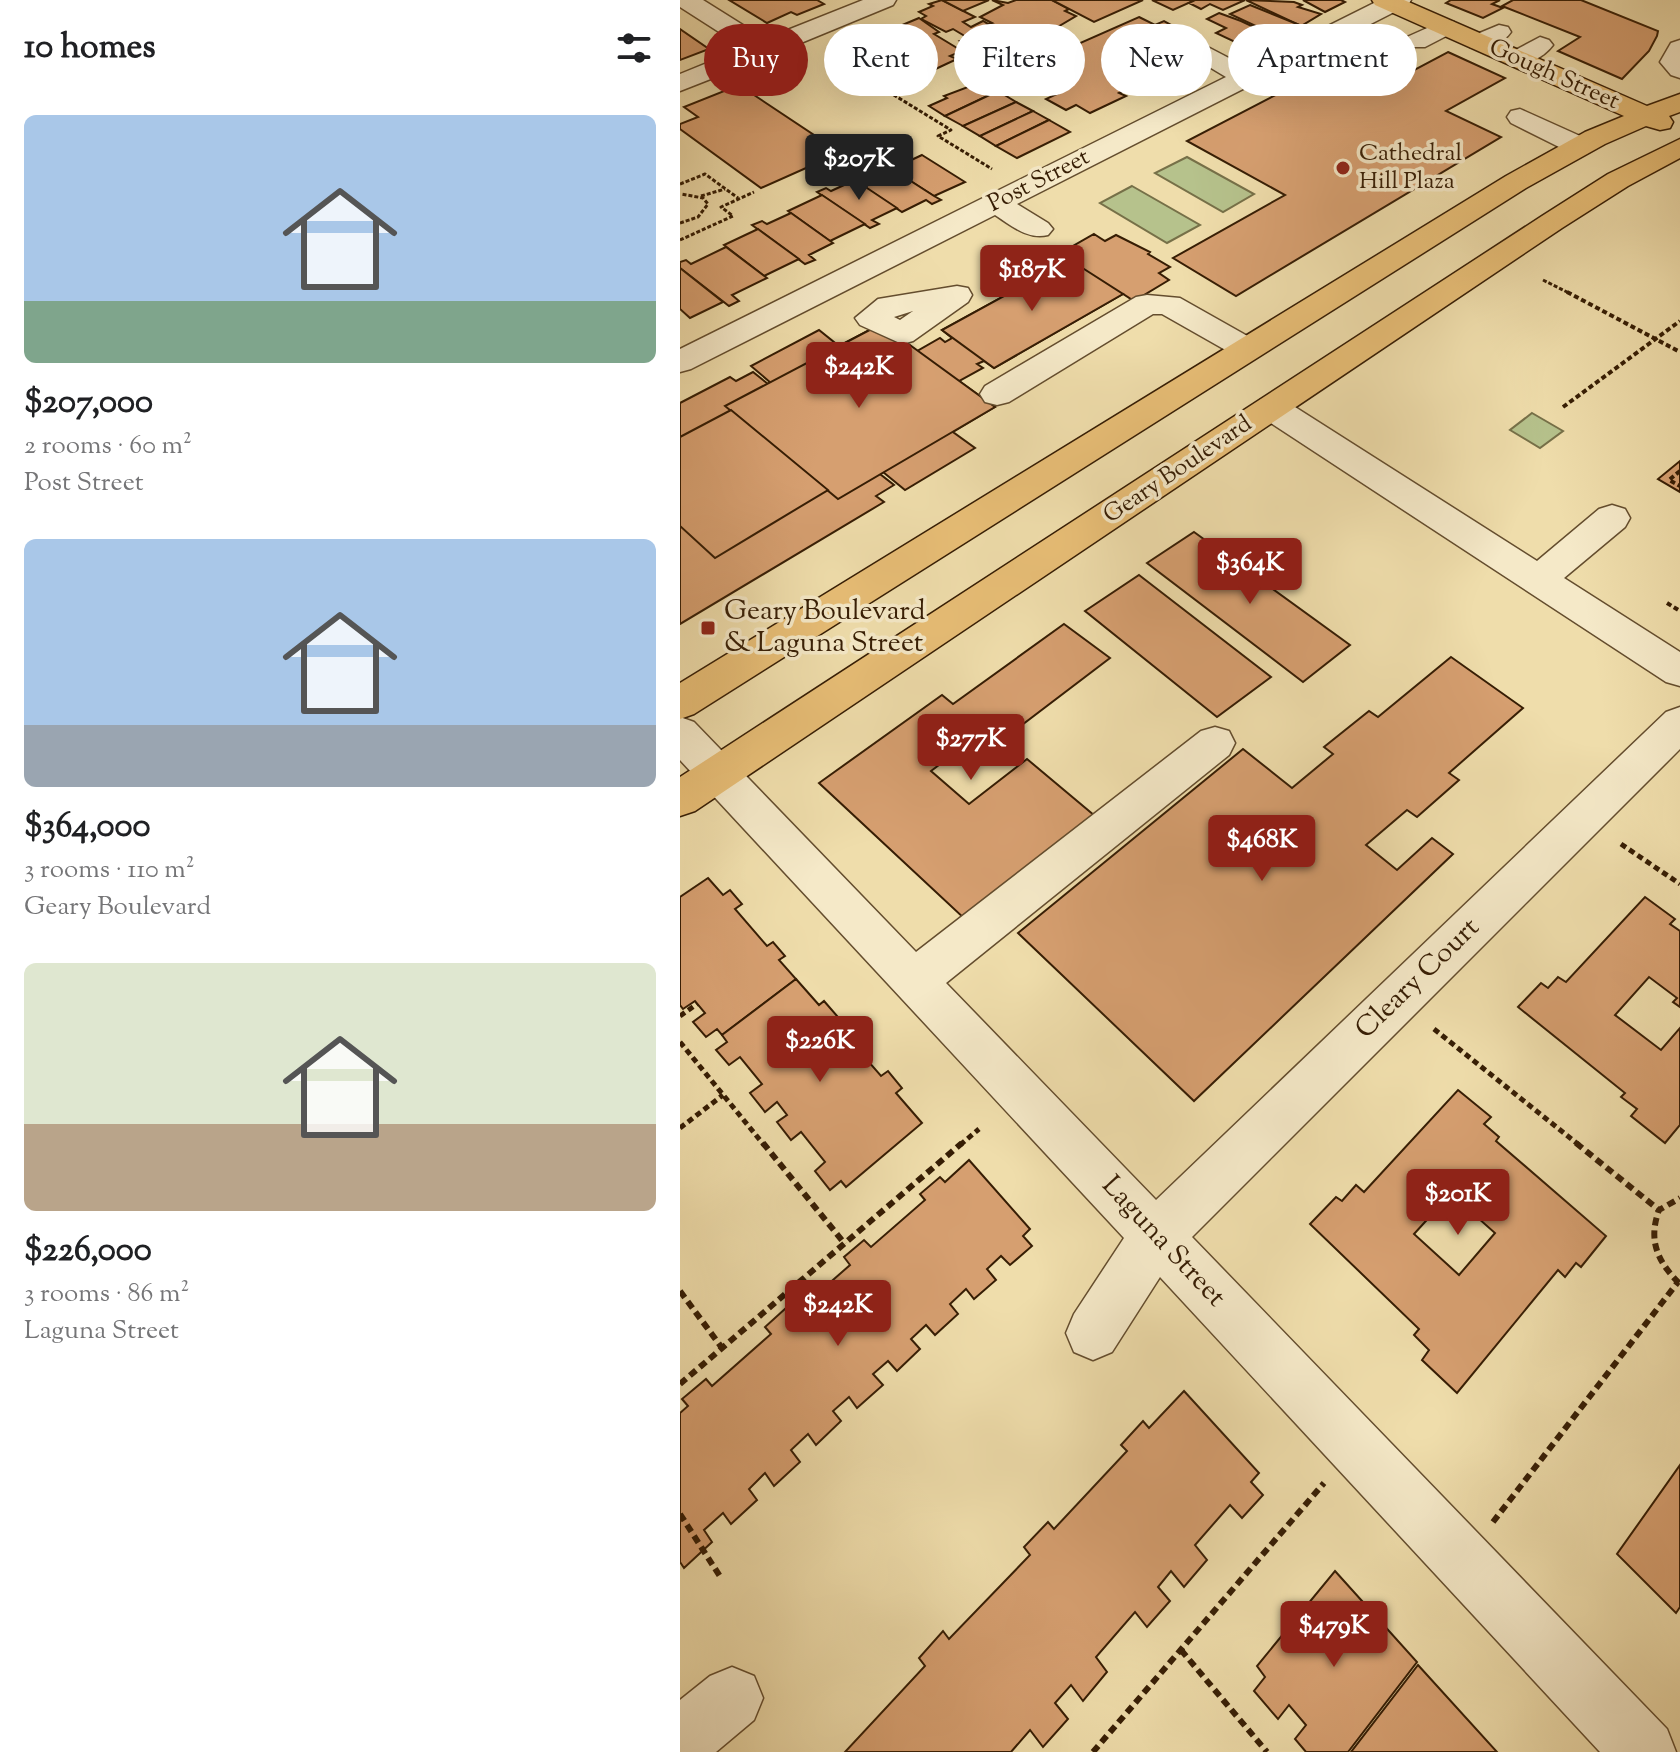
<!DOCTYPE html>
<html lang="en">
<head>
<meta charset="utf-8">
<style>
  body { margin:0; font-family:"Sorts Mill Goudy",serif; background:#f6f6f6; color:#202124; height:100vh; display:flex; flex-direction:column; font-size:30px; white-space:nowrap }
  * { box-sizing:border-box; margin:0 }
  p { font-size:26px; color:#757577 }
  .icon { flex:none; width:44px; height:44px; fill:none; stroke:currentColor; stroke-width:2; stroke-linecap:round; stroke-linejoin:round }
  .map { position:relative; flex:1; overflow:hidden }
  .panel { display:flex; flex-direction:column; background:#fff; width:680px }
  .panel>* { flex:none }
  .top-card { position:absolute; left:24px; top:24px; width:760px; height:72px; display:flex; gap:16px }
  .price { position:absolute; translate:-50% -68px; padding:0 18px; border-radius:8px; background:#8f2418; color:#fff; font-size:26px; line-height:52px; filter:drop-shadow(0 2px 4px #0008) }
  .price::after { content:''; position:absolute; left:50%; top:48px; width:24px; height:18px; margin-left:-12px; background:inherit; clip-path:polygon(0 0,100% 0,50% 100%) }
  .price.active { background:#222; color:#fff }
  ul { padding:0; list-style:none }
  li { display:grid; align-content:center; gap:16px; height:424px; padding:0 24px }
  li span { display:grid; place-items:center; height:248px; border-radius:12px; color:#555 }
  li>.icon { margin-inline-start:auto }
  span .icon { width:144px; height:144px; fill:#fffc; stroke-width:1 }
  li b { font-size:34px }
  h2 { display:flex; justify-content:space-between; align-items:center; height:96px; padding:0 24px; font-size:34px }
  .pill { padding:0 28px; border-radius:36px; background:#fff; box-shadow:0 8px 32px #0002; font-size:28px; line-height:72px }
  .pill.active { background:#8f2418; color:#fff }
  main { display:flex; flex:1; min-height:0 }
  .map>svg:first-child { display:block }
  .green { fill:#b6c28c; stroke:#767048; stroke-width:2 }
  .building { fill:#d69f70; stroke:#361d04; stroke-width:2; fill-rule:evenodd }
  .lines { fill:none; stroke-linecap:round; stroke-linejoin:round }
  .minor-casing { stroke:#644d2e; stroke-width:3 }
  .major-casing { stroke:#361d04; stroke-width:3 }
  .path-far3 { stroke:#361d04; stroke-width:3; stroke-dasharray:4 2; stroke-linecap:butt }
  .path-far2 { stroke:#361d04; stroke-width:4; stroke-dasharray:5 3; stroke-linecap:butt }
  .path-far1 { stroke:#361d04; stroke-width:5; stroke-dasharray:6 4; stroke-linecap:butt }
  .path { stroke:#361d04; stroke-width:6; stroke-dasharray:8 5; stroke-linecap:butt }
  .minor { fill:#f5e9c8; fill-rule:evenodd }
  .major { fill:#e8be76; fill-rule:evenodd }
  .poi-dot { fill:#8f2418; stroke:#f5e9c8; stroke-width:3 }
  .labels { text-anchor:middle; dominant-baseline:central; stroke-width:7; stroke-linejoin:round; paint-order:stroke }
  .far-street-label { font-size:24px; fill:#361d04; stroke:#f5e9c8 }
  .far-poi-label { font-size:24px; fill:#361d04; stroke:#f5e9c8; text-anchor:start }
  .poi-label { font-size:28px; fill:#361d04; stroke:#f5e9c8; text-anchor:start }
  .street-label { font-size:28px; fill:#361d04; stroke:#f5e9c8 }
</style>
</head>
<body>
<main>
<section class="panel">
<h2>10 homes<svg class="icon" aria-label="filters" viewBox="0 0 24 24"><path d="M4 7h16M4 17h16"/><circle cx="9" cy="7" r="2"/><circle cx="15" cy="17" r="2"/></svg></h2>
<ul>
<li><span style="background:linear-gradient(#a9c7e8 75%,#7fa58c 0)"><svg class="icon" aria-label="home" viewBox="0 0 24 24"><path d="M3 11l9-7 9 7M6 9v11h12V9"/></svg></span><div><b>$207,000</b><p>2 rooms · 60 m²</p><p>Post Street</p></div></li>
<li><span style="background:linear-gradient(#a9c7e8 75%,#9aa5b1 0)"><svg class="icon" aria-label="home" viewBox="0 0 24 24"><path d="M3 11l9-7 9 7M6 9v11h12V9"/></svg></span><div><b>$364,000</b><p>3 rooms · 110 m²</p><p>Geary Boulevard</p></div></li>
<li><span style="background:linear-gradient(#dfe7d0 65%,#b9a48a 0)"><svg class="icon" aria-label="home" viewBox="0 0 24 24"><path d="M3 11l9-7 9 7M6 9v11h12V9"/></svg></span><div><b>$226,000</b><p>3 rooms · 86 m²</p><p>Laguna Street</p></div></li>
</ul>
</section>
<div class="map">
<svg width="1000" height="1752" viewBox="0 0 1000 1752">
  <rect width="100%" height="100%" fill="#efddab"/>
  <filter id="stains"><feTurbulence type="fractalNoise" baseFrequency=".0025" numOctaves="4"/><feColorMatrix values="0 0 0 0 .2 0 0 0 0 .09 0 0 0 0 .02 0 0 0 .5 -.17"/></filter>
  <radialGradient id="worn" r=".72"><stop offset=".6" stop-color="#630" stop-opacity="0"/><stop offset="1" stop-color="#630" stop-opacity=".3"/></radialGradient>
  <g class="green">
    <path d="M507,157l67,37 -31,18 -68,-39z"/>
    <path d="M452,186l68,39 -33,18 -67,-40z"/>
    <path d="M852,413l31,18 -23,17 -30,-18z"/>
  </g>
  <g class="building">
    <path d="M49,0h88l7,4 -27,11 -6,-3 -24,11z"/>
    <path d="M262,0l33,17 -12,5 8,5 12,-6 35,20 -32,14 -26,-14 8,-3 -15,-9 -7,3 -25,-13 5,-3 -7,-4 14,-6 -4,-2z"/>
    <path d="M262,0h47l-26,11z"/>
    <path d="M312,0l16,3 8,-3h36l17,9 -4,2 11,5 -20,12 3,2 -36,10 -35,-16 4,-1 -12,-6 23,-12z"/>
    <path d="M372,0h91l-49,22z"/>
    <path d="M472,0h43l-22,10z"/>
    <path d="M515,0h50l-22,10 -13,-6 -9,5 -12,-6z"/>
    <path d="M566,0l48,2 8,3 -4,2 23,7 -20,12z"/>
    <path d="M623,0h38l4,2 -20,10z"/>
    <path d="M771,0h49l-8,4 11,4 -20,10 -37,-15z"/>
    <path d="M833,0h68l77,31 -1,5 -8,15 -27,28 -64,-28 22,-14 -78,-31z"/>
    <path d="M570,5l47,19 -3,1 3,1 -20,10 -47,-22z"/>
    <path d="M539,13l22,8 30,14 -11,5 4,2 -4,2 -16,-7 -9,5 -19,-9 10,-5 -19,-9z"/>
    <path d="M459,17l16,8 9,-4 20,11 -9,4 10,5 -41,19 28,15 -35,16 -7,-4 -11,6 7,3 -36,17 -14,-8 -10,5 -20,-11 11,-5 -20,-11 23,-10 -6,-3 23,-11 -15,-8z"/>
    <path d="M239,18l20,14 -5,2 28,17 -12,5 7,3 -45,21 -5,-3 -21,9 -46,-29 -10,-2 5,-5 12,1 -6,-4 10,-4 4,2zM214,52l10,5 -17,7 -9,-6z"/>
    <path d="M0,29l29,20 -29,11z"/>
    <path d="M768,52l57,26 -59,33 55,26 -265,159 -63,-38 112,-63 -98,-54 156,-81 47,23z"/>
    <path d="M301,82l17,9 -53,25 -16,-10 18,-8 -3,-2z"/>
    <path d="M59,85l81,54 -7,4 20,13 -72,32 -81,-59v-5l18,-7 -14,-10z"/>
    <path d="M318,91l18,11 -53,24 -18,-10z"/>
    <path d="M336,102l17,9 -53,25 -17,-10z"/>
    <path d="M353,111l16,9 -53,26 -16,-10z"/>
    <path d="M369,120l21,12 -53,26 -21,-12z"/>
    <path d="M242,155l43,27 -31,14 -42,-27z"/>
    <path d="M212,169l42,27 7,4 -9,4 -6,-4 -24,12 -42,-28z"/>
    <path d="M175,180l42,28 -25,12 7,4 -9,4 -53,-36 9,-4 5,3z"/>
    <path d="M142,195l43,29 -35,17 -42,-30z"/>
    <path d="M111,213l42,30 -24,12 6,5 -10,4 -53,-39 10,-4 5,3z"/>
    <path d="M78,229l41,30 -35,17 -40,-31z"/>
    <path d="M414,234l11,7 11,-6 34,17 -2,2 22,13 -11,6 10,7 -35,21 -11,-7 -129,74 -10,-7 -7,3 6,4 -24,13 36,26 -42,25 22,16 -70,42 -22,-18 -3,2 14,11 -18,11 8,6 -204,122v-221l50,-26 6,4 17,-9 15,12 3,-1 -20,-17 68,-36 20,16 42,-22 36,27 23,-13 5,4 7,-4 -10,-8 128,-70 -11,-6z"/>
    <path d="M46,247l41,31 -35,17 7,6 -10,5 -49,-38v-6l6,-2 5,4z"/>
    <path d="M390,260l53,34 -129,74 -52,-38z"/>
    <path d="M0,268l43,34 -33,16 -10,-9z"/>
    <path d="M201,324l114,83 -157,92 -113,-93z"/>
    <path d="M51,410l97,80 -113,68 -35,-32v-89z"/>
    <path d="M1000,461v31l-22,-13z"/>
    <path d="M514,532l156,113 -47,37 -156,-119z"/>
    <path d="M459,575l132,102 -54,40 -132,-106z"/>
    <path d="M384,624l46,34 -100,76 -14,-12 -65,49 38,33 58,-45 68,57 -128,105 -148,-138 123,-88 11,9z"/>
    <path d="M771,657l72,51 -74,65 10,7 -42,37 -10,-7 -41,35 31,25 35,-32 21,16 -259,247 -176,-168 225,-184 49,39 41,-34 -9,-7 45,-36 9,6z"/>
    <path d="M28,878l15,17 7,-5 12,14 -7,5 32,37 6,-4 12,14 -6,4 17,19 -74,56 -5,-6 -11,8 -13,-15 12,-9 -10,-12 -12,8 -3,-4v-108z"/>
    <path d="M965,897l30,22 -5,5 10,7v76l-7,-5 4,-4 -28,-21 -34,38 46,35 19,-22v97l-15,18 -34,-27 6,-7 -16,-12 4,-4 -107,-86 23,-24 7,5 10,-11 8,5z"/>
    <path d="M116,979l23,26 5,-4 14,16 -5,4 48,55 7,-5 14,17 -6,5 26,30 -76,64 -5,-6 -11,9 -15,-19 10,-9 -24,-30 -10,8 -14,-18 10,-7 -10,-13 -12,10 -15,-19 12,-9 -22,-27 -11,8 -13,-15 11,-8 -5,-7z"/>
    <path d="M778,1090l33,27 -7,7 15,13 -3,4 110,95 -25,31 -5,-4 -11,14 -7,-7 -101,123 -35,-33 7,-10 -15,-15 5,-6 -109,-105 26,-27 6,4 14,-16 8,7zM776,1188l27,24 -5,6 17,15 -36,42 -45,-41z"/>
    <path d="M289,1160l61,69 -7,7 9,10 -22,19 -9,-9 -14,13 9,11 -22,19 -8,-10 -16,15 8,10 -23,21 -9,-10 -15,14 9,10 -23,22 -9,-10 -15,13 10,11 -26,23 -8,-11 -16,14 8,10 -25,24 -8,-11 -17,16 9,12 -26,24 -9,-13 -16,16 8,11 -26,24 -8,-11 -19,17 8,12 -28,26 -4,-6v-149l8,-7 -6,-7 24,-20 6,7 59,-52 -6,-7 21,-19 6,8 58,-51 -6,-8 20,-17 7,7 54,-47 -5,-6 20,-17 5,5z"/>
    <path d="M504,1391l75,82 -8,9 12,13 -21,23 -12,-13 -35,40 12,15 -23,27 -13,-16 -13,16 12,14 -23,26 -12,-15 -39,45 11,15 -24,29 -12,-16 -16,18 13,16 -25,28 -13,-17 -19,22h-166l80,-86 -6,-8 24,-27 6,8 81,-84 -6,-8 24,-25 6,7 73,-78 -6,-6 22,-24 6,7z"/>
    <path d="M1000,1465v142l-4,6 -59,-59z"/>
    <path d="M655,1571l82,91 -69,90h-42l-11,-13 11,-14 -17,-20 -11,14 -24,-28 11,-14 -8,-11z"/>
    <path d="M738,1665l79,87h-146z"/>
  </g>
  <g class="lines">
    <defs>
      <g id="minor">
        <path d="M0,0h23l62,39 98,-39h33l-3,5 -114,47 8,10 -4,5h-18l-6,-7 -79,31v-17l64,-26 -64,-41z"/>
        <path d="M700,0h31l-3,5 -391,199 31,19 5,6 -5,6c-20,5 -36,-9 -53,-20l-304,154 -11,3v-23l546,-272 -25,-15 -31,12 -9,-3 -4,-5 4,-5 41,-17 44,23z"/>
        <path d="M765,20l9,2 3,5 -3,5 -29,15h-18l-4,-5 4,-5z"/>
        <path d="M819,25l9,2 3,5c-8,12 -27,19 -41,15l-4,-5 4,-5z"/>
        <path d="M860,37l9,3 4,5c-10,13 -29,23 -45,19l-4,-5 4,-5z"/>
        <path d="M1000,40v38l-9,-3 -11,-13 11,-19z"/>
        <path d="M840,109l69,31 4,6 -4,6 -10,2 -10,-2 -58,-29 -4,-6 4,-6z"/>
        <path d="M277,286l11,2 4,7 -4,7 -55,39 -11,3 -42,-19 -5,-7 23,-19zM233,311l-13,9 -6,-3z"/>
        <path d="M467,295l33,3 78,44 5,7 -5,7 -11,3 -11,-3 -74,-42h-9l-144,88 -12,3 -12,-3 -5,-8 5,-8 151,-89z"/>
        <path d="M592,397l12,3 253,161 62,-52 13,-4 13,4 5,9 -5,9 -61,51 116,74v34l-14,-4 -406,-266 -5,-8 5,-8z"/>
        <path d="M1000,707v42l-488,488 475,492 9,23h-76l-440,-475 -48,75 -19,8 -19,-8 -8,-19 8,-19 50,-76 -444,-478v-43l14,5 222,230 285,-221 14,-4 14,4 6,12 -6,12 -283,228 210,217 510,-488z"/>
        <path d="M52,1667l22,9 9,22 -9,22 -38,32h-36v-52l30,-24z"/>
      </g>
      <g id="major">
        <path d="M692,0h32l243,106 33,-12v18l-11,4 4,6 -3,6 -10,2 -14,-4 -41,18 -79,44 -832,526 -14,5v-36l826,-507 79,-44 39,-16 -249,-111z"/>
        <path d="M1000,139v19l-52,28 -66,42 -867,583 -15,5v-39l862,-561 66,-42z"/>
      </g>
    </defs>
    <use href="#minor" class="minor-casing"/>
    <use href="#major" class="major-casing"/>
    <g class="path-far3">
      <path d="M147,54l124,76 -13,6 54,33"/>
      <path d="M0,184l25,-10 33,24"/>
      <path d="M21,196l24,-7"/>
      <path d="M0,223l18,-6 10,-13 -5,-6 -22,-4"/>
      <path d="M0,240l53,-24 -12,-9 33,-15"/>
      <path d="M863,280l28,14"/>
    </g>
    <g class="path-far2">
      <path d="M887,292l113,60"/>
      <path d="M883,407l117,-86"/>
      <path d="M1000,471l-11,9 11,6"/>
      <path d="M987,603l13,8"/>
    </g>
    <g class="path-far1">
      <path d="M941,844l59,40"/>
      <path d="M0,1016l17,-12"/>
      <path d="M754,1029l145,116"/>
      <path d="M0,1042l84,103"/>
      <path d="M0,1128l43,-33"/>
      <path d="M280,1145l19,-16"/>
    </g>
    <g class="path">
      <path d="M83,1143l82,101"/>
      <path d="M896,1143l83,67"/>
      <path d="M999,1283c-22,-22 -31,-43 -20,-73l21,-12"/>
      <path d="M0,1291l42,57"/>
      <path d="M0,1384l282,-241"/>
      <path d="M0,1514l41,64"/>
      <path d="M813,1522l185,-240"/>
      <path d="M501,1650l86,102"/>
      <path d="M413,1752l231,-269"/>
    </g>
    <use href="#minor" class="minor"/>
    <use href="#major" class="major"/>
  </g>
  <g class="poi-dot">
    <circle cx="663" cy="168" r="8"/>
    <rect x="20" y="620" width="16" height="16" rx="4"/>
  </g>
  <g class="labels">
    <g class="far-street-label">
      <text transform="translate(874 75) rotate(24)">Gough Street</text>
      <text transform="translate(359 181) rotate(-27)">Post Street</text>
      <text transform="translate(498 470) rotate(-34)">Geary Boulevard</text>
    </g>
    <g class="far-poi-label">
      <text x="679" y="154">Cathedral<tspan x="679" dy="28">Hill Plaza</tspan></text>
    </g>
    <g class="poi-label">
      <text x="44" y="612">Geary Boulevard<tspan x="44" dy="32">&amp; Laguna Street</tspan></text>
    </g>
    <g class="street-label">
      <text transform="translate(738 979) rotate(-44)">Cleary Court</text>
      <text transform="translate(483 1242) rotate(47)">Laguna Street</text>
    </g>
  </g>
  <rect width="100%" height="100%" filter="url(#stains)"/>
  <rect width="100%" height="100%" fill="url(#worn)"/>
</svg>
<b class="price active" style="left:179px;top:202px">$207K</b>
<b class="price" style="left:352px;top:313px">$187K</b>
<b class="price" style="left:179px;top:410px">$242K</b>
<b class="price" style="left:570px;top:606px">$364K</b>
<b class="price" style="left:291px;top:782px">$277K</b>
<b class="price" style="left:582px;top:883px">$468K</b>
<b class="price" style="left:140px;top:1084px">$226K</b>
<b class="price" style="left:778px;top:1237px">$201K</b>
<b class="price" style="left:158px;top:1348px">$242K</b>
<b class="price" style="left:654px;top:1669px">$479K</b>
<div class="top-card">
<a class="pill active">Buy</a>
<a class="pill">Rent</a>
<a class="pill">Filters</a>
<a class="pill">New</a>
<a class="pill">Apartment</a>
</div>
</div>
</main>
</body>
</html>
